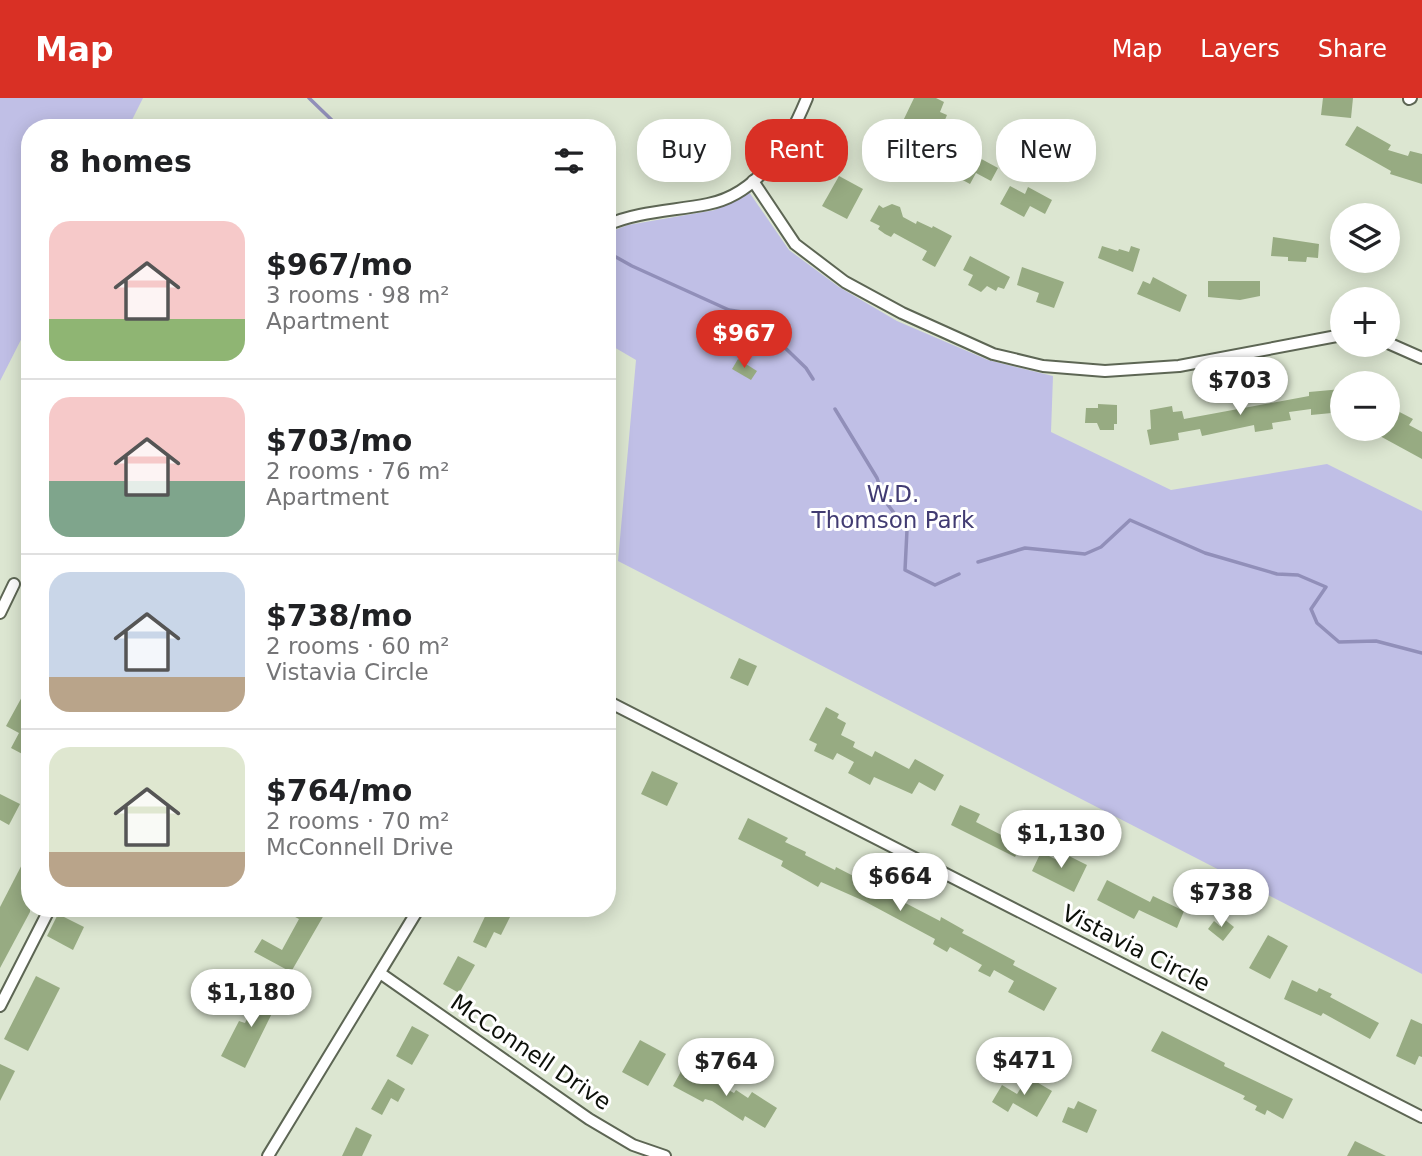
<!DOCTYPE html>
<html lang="en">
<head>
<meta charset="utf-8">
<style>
  body { margin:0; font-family:"DejaVu Sans",sans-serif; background:#f6f6f6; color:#202124; height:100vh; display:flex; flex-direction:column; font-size:26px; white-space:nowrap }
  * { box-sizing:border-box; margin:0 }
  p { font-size:23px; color:#757577 }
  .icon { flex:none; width:38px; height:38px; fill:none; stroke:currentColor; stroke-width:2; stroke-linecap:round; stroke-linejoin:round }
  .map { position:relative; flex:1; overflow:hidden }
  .drawer { position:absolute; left:21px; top:21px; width:595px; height:798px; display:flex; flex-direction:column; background:#fff; border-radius:28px; box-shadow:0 4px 18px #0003 }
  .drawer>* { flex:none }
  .top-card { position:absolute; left:637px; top:21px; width:665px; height:63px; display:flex; gap:14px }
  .buttons { position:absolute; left:1330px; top:105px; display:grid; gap:14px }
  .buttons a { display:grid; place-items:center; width:70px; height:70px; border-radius:50%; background:#fff; box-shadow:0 4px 18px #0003; font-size:35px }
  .price { position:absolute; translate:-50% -60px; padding:0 16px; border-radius:24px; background:#fff; color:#222; font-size:23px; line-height:46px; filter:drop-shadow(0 2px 4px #0008) }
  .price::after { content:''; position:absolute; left:50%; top:42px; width:21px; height:16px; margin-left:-10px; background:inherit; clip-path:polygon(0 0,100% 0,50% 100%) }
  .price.selected { background:#d93025; color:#fff }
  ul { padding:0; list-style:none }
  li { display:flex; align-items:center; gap:21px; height:175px; padding:0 28px }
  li+li { border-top:2px solid #e0e0e0 }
  li span { display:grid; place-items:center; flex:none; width:196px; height:140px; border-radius:21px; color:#555 }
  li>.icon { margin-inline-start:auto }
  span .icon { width:84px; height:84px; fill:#fffc; stroke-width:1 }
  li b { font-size:30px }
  h2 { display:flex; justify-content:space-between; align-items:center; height:84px; padding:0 28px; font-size:30px }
  .tag { padding:0 24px; border-radius:28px; background:#fff; box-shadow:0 4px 18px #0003; font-size:24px; line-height:63px }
  .tag.selected { background:#d93025; color:#fff }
  header { display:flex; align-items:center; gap:42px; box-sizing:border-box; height:98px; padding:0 35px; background:#d93025; color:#fff }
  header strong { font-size:33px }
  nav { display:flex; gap:38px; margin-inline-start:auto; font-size:24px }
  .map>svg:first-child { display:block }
  .green { fill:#c0bfe6 }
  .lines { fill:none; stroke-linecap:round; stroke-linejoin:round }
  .stream { stroke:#918fb9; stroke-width:3.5 }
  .building { fill:#97ab82 }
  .minor-casing { stroke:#5d6654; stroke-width:14 }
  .minor { stroke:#fff; stroke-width:10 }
  .labels { text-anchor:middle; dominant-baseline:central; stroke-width:6; stroke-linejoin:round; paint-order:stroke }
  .park-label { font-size:23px; fill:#413b72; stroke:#fff }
  .street-label { font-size:23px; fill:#0c1009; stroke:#fff }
</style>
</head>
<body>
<header>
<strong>Map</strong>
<nav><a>Map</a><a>Layers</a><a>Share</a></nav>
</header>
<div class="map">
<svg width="1422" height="1058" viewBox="0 0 1422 1058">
  <rect width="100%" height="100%" fill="#dce6d1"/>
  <g class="green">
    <path d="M0,0h143l-15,30h-98v194l-30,59z"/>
    <path d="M749,94l40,58 50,37 58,34 91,39 65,16 -2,56 120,58 156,-26 95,47v463l-804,-413 18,-201 -29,-17v-110l21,-8 87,-15z"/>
  </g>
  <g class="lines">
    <g class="stream">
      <path d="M309,0l31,30"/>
      <path d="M607,154l25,14 97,44 20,3 57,55 7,11"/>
      <path d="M835,311l42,69 8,23 22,29 -2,40 30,15 24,-11"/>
      <path d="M978,464l47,-14 60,6 16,-7 29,-27 75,33 72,21 21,1 28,12 -15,22 6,14 22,19 37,-1 46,12"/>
    </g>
  </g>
  <g class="building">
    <path d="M914,0h22l8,4 -4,10 7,3 -5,12 -10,-5 -20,46 -28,-14 6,-12 13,6 11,-22 -11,-5z"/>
    <path d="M1323,0h30l-2,20 -30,-3z"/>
    <path d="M1357,28l34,19 -3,5 20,6 2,-5 12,3v30l-32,-10 1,-3 -46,-26z"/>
    <path d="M956,55l15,8 3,-6 24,13 -7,13 -15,-8 -6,11 -24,-13z"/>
    <path d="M839,78l24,13 -16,30 -25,-13z"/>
    <path d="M1010,88l15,8 3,-7 24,13 -7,14 -15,-8 -6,11 -24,-13z"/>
    <path d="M892,106l8,3 3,10 13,7 1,-3 15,7 1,-2 19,10 -17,31 -13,-7 5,-9 -33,-18 -3,4 -6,-3 -7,-5 2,-3 -10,-5 9,-16 4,3z"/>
    <path d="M1273,139l46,7 -1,14 -11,-1 -1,5 -18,-1v-4l-17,-1z"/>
    <path d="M1102,148l16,5 1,-2 10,3 2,-6 9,3 -7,23 -35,-14z"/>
    <path d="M970,158l40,21 -6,12 -6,-2 -2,4 -9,-5 -6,6 -13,-7 5,-10 -10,-5z"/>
    <path d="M1022,169l42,15 -10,26 -18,-6 3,-9 -22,-8z"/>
    <path d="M1153,179l34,18 -7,17 -43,-18 6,-13 7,3z"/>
    <path d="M1208,183h52v15l-20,4 -32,-3z"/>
    <path d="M738,261l19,12 -6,9 -19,-11z"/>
    <path d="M1342,291v23l-31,3v-6l-22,3 2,8 -19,3 1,6 -18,3 -1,-7 -52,11 -2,-7 -22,4 1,7 -29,5 -3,-15 4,-1 -1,-19 22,-4 1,6 9,-1 2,8 125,-23v-4z"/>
    <path d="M1098,306l19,1v19h-3v6h-14l-3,-7h-12l1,-15h12z"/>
    <path d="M1388,308l25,13 -4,6 13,7v27l-55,-30h21z"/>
    <path d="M739,560l18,8 -9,20 -18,-8z"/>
    <path d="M23,597l7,3v60l-19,-10 8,-15 -13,-7z"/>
    <path d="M826,609l13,7 -2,4 9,5 -5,12 14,7 -2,5 19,10 3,-6 34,18 6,-10 29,16 -9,16 -16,-9 -7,12 -38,-17 -4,8 -22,-12 6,-11 -17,-9 -4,7 -19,-9 3,-7 -8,-4z"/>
    <path d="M652,673l26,12 -11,23 -26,-12z"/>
    <path d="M0,696l20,10 -11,21 -9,-5z"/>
    <path d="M960,707l20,9 -4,8 45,23 -6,12 -64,-32z"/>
    <path d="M748,720l40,20 -3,4 21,10 -1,3 30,15 1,-3 104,54 1,-4 23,13 -2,3 8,4 45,24 -2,4 44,23 -13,23 -36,-19 6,-11 -20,-11 -4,7 -12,-6 4,-6 -32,-18 -3,5 -14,-8 2,-5 -71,-38 -43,-19 -3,5 -14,-8 -23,-13 2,-5 -45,-22z"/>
    <path d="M30,751v63l-30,56v-61z"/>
    <path d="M1059,753l28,14 -13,27 -42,-21 9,-19 14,7z"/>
    <path d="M1107,782l43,22 3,-6 31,15 -7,17 -38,-18 -5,9 -37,-19z"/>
    <path d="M278,810h50l-37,64 -37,-20 8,-13 20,11 17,-31z"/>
    <path d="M489,810h12l11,5 -11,22 -7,-3 -8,16 -13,-6z"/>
    <path d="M58,816l26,13 -11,23 -26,-14z"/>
    <path d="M1224,821l10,8 -11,14 -15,-12 6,-8 6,5z"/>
    <path d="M1268,837l20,11 -18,33 -21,-11z"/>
    <path d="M458,858l17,9 -16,28 -16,-9z"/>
    <path d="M36,878l24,12 -32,63 -24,-12z"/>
    <path d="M1292,882l25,12 2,-4 13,6 -2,3 49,26 -9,16 -47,-26 -2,3 -37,-17z"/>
    <path d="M263,888l18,9 -36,73 -24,-12 18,-35 6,2z"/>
    <path d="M1411,921l11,5v33l-3,-1 -4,9 -19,-9z"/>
    <path d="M412,928l17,9 -17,30 -16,-9z"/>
    <path d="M1162,933l63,32 -1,3 69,33 -10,20 -16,-9 -2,5 -10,-5 2,-4 -14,-7 2,-3 -94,-45z"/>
    <path d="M640,942l26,14 -18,32 -26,-14z"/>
    <path d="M0,966l15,7 -15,30z"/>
    <path d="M684,968l50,27 2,-3 12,8 4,-6 25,16 -12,20 -20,-12 -2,5 -31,-20 -7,-2 -2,3 -30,-16z"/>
    <path d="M1028,979l24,14 -15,26 -24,-14 -5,9 -16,-10 10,-17 15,9z"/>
    <path d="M388,981l17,10 -7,13 -7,-4 -9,17 -11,-6z"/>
    <path d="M1078,1003l19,9 -10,23 -25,-11 6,-15 6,2z"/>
    <path d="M356,1029l16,8 -10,21h-20z"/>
    <path d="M1355,1043l31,15h-39z"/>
  </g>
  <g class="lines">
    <defs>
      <g id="minor">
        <path d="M1409,1l2,-1"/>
        <path d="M753,83l42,63 50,38 57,31 91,41 50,12 62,5 74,-5 163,-31"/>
        <path d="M607,127c32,-14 67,-14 101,-21 52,-10 81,-62 99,-106"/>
        <path d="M1388,245l34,15"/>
        <path d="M0,515l14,-29"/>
        <path d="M607,603l815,416"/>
        <path d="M380,875l209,146 44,26 32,11"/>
        <path d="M0,908l50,-98"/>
        <path d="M268,1058l151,-248"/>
      </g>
    </defs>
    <use href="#minor" class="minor-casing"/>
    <use href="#minor" class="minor"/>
  </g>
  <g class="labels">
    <g class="park-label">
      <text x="893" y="396">W.D.<tspan x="893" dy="26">Thomson Park</tspan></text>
    </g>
    <g class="street-label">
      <text transform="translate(1136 850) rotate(27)">Vistavia Circle</text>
      <text transform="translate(531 954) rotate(34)">McConnell Drive</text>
    </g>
  </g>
</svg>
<div class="buttons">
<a><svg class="icon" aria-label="layers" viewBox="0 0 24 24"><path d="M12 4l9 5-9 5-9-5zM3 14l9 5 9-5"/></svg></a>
<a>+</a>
<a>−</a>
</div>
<b class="price selected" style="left:744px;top:272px">$967</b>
<b class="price" style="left:1240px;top:319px">$703</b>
<b class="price" style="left:1061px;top:772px">$1,130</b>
<b class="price" style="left:900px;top:815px">$664</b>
<b class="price" style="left:1221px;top:831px">$738</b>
<b class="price" style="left:251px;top:931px">$1,180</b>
<b class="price" style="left:1024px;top:999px">$471</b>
<b class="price" style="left:726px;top:1000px">$764</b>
<div class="top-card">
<a class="tag">Buy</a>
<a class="tag selected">Rent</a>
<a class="tag">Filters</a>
<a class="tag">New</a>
</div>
<section class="drawer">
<h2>8 homes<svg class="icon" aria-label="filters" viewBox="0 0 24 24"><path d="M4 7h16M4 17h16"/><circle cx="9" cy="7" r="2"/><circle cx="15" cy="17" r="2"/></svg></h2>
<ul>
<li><span style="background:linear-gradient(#f6c9c9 70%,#8fb573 0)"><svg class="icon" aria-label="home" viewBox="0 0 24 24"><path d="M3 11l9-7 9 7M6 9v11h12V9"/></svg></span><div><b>$967/mo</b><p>3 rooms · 98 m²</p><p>Apartment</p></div></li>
<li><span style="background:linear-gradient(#f6c9c9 60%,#7fa58c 0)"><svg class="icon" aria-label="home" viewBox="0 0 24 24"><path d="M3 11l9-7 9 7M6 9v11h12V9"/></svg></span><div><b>$703/mo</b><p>2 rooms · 76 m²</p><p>Apartment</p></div></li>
<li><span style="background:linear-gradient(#c9d6e8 75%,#b9a48a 0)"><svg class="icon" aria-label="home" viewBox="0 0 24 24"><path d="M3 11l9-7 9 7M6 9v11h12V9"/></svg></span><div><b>$738/mo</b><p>2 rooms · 60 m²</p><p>Vistavia Circle</p></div></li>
<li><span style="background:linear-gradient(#dfe7d0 75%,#b9a48a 0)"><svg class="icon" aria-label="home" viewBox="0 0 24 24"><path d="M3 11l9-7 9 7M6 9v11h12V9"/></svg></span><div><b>$764/mo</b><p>2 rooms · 70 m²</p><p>McConnell Drive</p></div></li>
</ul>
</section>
</div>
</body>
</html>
